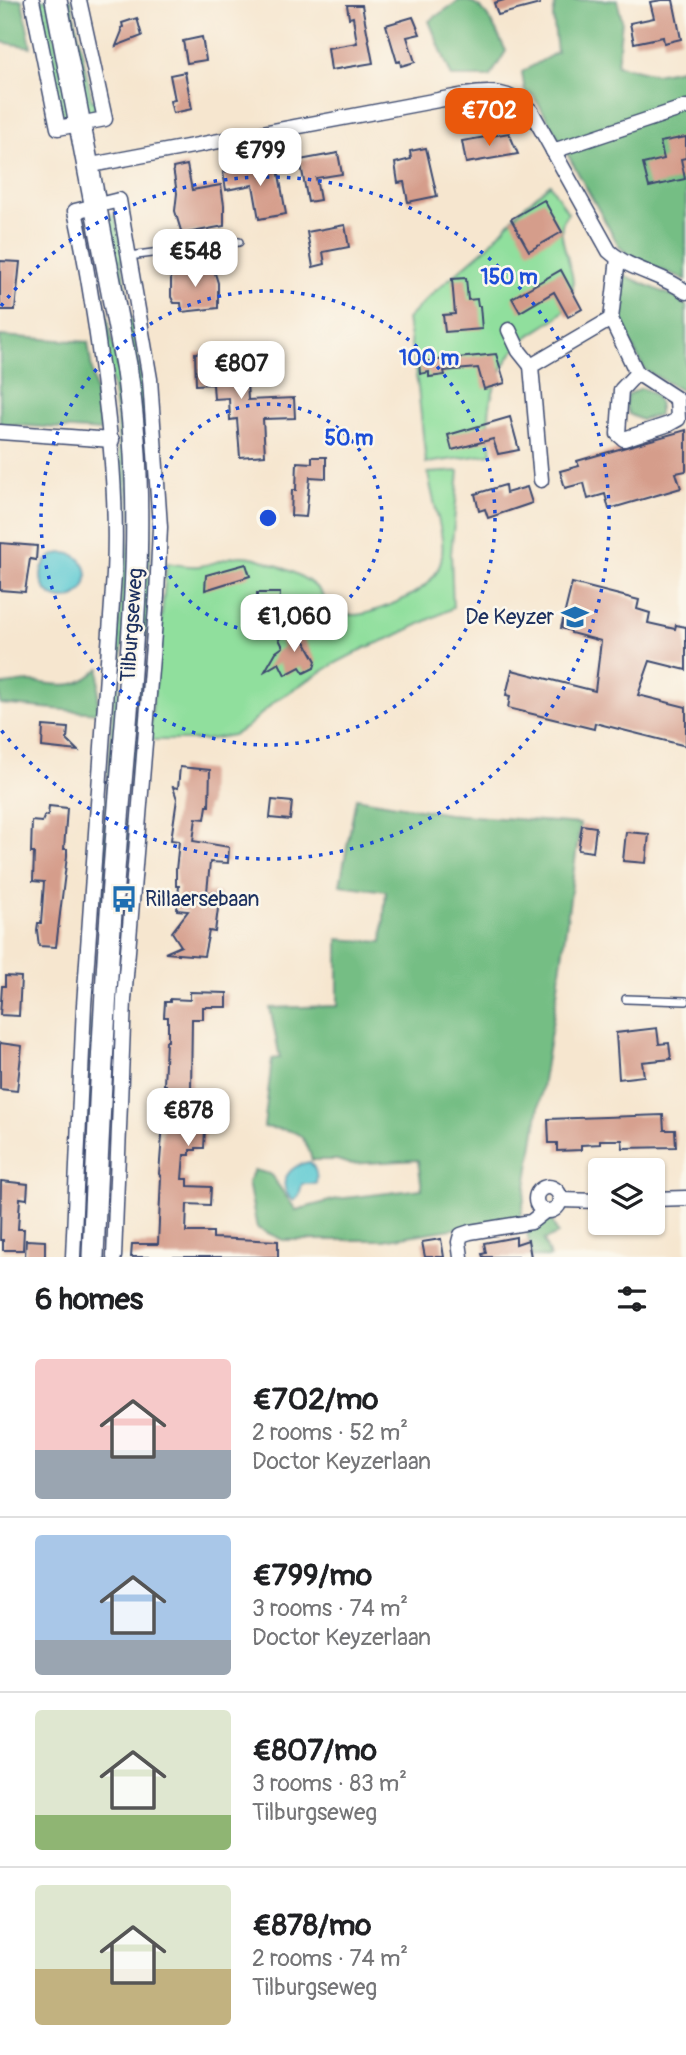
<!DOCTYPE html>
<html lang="en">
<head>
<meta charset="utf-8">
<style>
  body { margin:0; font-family:Pangolin,sans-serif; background:#f2f2f2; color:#202124; height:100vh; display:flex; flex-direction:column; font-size:26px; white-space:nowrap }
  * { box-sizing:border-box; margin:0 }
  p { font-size:23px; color:#757577 }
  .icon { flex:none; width:38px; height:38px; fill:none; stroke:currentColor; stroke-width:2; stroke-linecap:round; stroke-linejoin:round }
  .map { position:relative; height:1257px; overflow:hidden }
  .side { display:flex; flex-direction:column; background:#fff; flex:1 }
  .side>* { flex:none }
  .tools { position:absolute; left:588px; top:1158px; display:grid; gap:14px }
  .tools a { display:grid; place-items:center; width:77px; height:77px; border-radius:7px; background:#fff; box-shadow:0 2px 5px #0004; font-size:35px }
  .price { position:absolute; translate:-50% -60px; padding:0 16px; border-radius:14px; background:#fff; color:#222; font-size:23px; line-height:46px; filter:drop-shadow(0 2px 4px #0008) }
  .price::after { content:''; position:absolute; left:50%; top:42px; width:21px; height:16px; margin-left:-10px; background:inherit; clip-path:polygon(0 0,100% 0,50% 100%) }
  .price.current { background:#ea580c; color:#fff }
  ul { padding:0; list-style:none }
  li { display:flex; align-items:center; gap:21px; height:175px; padding:0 35px }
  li+li { border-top:2px solid #e0e0e0 }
  li span { display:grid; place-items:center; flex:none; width:196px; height:140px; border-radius:7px; color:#555 }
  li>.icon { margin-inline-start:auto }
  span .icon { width:84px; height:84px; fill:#fffc; stroke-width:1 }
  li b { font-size:30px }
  h2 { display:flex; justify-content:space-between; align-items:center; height:84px; padding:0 35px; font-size:30px }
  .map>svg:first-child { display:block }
  .green { fill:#90df9d; stroke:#56877e; stroke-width:2 }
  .forest { fill:#74be84; stroke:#487671; stroke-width:2 }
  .water { fill:#5cc9d2; stroke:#3c7c98; stroke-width:2 }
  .building { fill:#d59d8b }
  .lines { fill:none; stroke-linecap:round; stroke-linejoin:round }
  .lane-casing { stroke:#3c4a6f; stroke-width:10 }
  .street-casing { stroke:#3c4a6f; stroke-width:17 }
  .secondary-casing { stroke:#3c4a6f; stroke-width:24 }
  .lane { stroke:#fff; stroke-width:7 }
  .street { stroke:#fff; stroke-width:14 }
  .secondary { stroke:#fff; stroke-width:21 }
  .ring { fill:none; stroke:#1d4ed8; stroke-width:3.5; stroke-dasharray:3.5 7 }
  .labels { text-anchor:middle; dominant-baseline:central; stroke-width:5; stroke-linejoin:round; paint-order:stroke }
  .poi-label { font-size:21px; fill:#1b2f5e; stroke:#fbf7ec; text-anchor:end }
  .street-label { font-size:21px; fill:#1b2f5e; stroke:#fbf7ec }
  .centre { fill:#1d4ed8; stroke:#fbf7ec; stroke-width:3.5 }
  .ring-label { font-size:21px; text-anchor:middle; font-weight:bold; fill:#1d4ed8; stroke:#fbf7ec; stroke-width:5; stroke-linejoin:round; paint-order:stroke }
</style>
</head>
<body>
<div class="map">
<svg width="686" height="1257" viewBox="0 0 686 1257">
  <rect width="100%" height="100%" fill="#fbf7ec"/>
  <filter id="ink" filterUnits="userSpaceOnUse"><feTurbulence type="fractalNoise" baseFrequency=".0143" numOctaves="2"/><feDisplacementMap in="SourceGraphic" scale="14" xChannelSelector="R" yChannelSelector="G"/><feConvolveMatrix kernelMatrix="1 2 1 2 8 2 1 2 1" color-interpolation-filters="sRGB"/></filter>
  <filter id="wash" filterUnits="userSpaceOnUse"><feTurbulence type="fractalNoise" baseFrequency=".00686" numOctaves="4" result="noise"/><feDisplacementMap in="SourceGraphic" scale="28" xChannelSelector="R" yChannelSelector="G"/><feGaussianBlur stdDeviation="1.57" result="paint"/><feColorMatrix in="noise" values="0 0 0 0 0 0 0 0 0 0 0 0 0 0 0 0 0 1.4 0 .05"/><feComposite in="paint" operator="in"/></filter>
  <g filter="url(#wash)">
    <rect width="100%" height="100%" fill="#f6e6cf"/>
    <g class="green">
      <path d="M40,0h8l22,118 -8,-1z"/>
      <path d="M65,0h6l21,101 4,-1 -2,11 -6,4z"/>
      <path d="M550,184l18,29c-19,21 11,54 4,82 -6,23 -31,31 -47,44 -23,20 -38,57 -36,88 0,9 3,18 3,27l-66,9 -8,-75 -11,-69 27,-27 55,-47 31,-35z"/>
      <path d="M107,214l8,2 9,42 -3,1 24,142 6,108 -3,102 -22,269h-4l19,-249z"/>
      <path d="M87,218l35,172 7,162 -25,349h-5l23,-323 1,-72 -6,-88 -24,-162h-4l-6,-33z"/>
      <path d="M459,471l-8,83 2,54 -60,29 -28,11 -31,16 -59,37 -29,27 -13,7 -28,5h-56l18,-177c11,2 21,4 32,3 21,-2 32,-15 57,-8 17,5 50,18 62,31 7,7 10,20 21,24 16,6 36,-2 51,-8 78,-31 49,-67 38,-132z"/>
      <path d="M91,1016h5l-10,212 -5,5z"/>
    </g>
    <g class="forest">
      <path d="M0,0h22l9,47 -31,-5z"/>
      <path d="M460,0c26,0 36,32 46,51l-16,26h-38l-23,-56z"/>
      <path d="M556,0h61l5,20 -5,45 38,9 31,-6v212c-21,-10 -51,-16 -67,-34l-73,-130 -13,-21 -8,-3 -3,-20 35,-20 -4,-36z"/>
      <path d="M621,274l56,24 9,8v94l-2,-8 -39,-22 -23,-43 -6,-18z"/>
      <path d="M0,336l88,6 13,89 -101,-7z"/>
      <path d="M641,388c16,5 19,11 18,27l-18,5 -12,-6 -4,-10 3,-9z"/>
      <path d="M100,668l-3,45 -97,-9v-19c11,0 23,-4 33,-3 32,3 41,9 67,-14z"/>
      <path d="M356,798l92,16 132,10 -23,170 -36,224 -138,22h-100l-26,-12 -9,-46 6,-12 16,4 26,36 41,-11 85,-10 -4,-29 -69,4 -12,-4h-25c-9,-33 -18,-28 -48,-33l8,-68 8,-1 -10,-50 68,-2v-67l44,3 4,-51 -46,-6z"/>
      <path d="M550,1216l8,18 -14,6 6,17h-18l-6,-30z"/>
    </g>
    <g class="water">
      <circle cx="64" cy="576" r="23"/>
      <path d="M310,1162c6,7 8,13 6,22h-14l-3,12 -5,5c-19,-15 -7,-36 16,-39z"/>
    </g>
    <g id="blocks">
      <g class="building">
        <path d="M504,0h36v4l-42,11 -4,-12z"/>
        <path d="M662,0h11l8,39 -17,4 -1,-6 -29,6 -4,-20 24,-5 -4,-16z"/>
        <path d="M347,5h15l11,58 -42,7 -3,-22 29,-5 -4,-26 -4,1z"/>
        <path d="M413,17l7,17 -13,3 8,25 -14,4 -1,-5 -3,1 -11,-37z"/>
        <path d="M137,18l5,18 -26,10 6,-15 -1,-3 2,-1 -1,-4z"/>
        <path d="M202,37l4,23 -19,3 -4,-22z"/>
        <path d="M185,72l7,37 -19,4 -3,-12 5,-1 -5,-25z"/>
        <path d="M509,133l9,21 -52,9 -4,-22z"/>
        <path d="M686,137v21l-5,1 4,20 -36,8 -6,-23 21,-5 -4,-17z"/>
        <path d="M426,148l11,48 -29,6 -4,-20 -6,1 -3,-20 16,-4 -1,-8z"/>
        <path d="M338,153l4,21 -26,4 4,22 -12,2 -8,-42z"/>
        <path d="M277,163l9,51 -27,5 -6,-34 -27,5 -3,-18z"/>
        <path d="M187,165l5,25 29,-5 3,20v21l-42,8 -7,-23 2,-18 -4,-25z"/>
        <path d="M544,200l18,32 -33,19 -18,-32z"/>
        <path d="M345,225l4,22 -26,5 2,12 -12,3 -6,-35z"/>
        <path d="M0,261l20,1 -5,48h-15z"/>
        <path d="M213,267l5,16v25l-36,4 -1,-9h-7l-3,-6v-25z"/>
        <path d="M561,270l21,39 -14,8 -14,-25 -34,20 -8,-14z"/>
        <path d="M466,278l2,22 9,-1 1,7h2l2,23 -37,3 -2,-17 12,-1 -3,-35z"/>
        <path d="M215,352v8l24,-1 1,23h7l1,18 46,-2 1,20 -32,1 2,36 -25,2 -3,-38 -7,1 -1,-22 -15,1 -1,-15 -17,1 -1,-32z"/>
        <path d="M496,354l9,29 -21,6 -6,-21 -34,3 1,4 -16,2v-5l-9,2 -1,-12z"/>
        <path d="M510,417l9,33 -21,4 -5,-15 -41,11 -4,-15z"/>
        <path d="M686,430v41l-10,2 5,15 -72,21 -4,-15 -17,5 -4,-16 -19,5 -5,-17 19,-5 -2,-5z"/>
        <path d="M312,457h14v21l-16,-1 -4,40 -15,-1 1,-26h4l1,-28 15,1z"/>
        <path d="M505,485l1,8 21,-6 5,16 -44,15 -3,-9 -6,2 -4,-17z"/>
        <path d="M0,543l37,3 -1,14 -6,-1 -5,33 -25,-2z"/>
        <path d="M246,564l4,12 -45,14 1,-15z"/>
        <path d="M572,583l67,17 -2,9 13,4 -2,10 27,6 1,-4 10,2v43l-36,-9 -12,34 48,12v39l-91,-23 -1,6 -86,-21 2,-12 -4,-1 6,-25 83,21 6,-50 -30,-8v-2l-10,-3z"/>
        <path d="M257,593h23l-1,16h-22z"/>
        <path d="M298,629l18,32 -2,7 -10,5 -4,-6 -15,8 -6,-12 -14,8 11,-19 7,-5 -4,-8z"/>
        <path d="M43,726l25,2 -1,12 11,11 -36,-4z"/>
        <path d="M180,767l30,3 -1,36h-2l-2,13 -9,-1 -3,23 36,6 -1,16 -18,-1 -3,30 13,1 -5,39 -6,-1 -5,25 -39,-3 16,-7 -9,-14 16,-21 -11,-1 2,-24h-3v-16l3,-29 -8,-1 6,-41 -4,-12 5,1z"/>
        <path d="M272,800l20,2 -2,18 -20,-2z"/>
        <path d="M49,806l18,2 -3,41h3v7l-11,91 -17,-1 -2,-16 1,-7h3l3,-41 -11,-1 1,-28h-3l1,-32 10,1 3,-7 3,1z"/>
        <path d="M582,825l14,2 -3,25 -15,-2z"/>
        <path d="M626,832l23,2 -3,29 -23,-2z"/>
        <path d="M5,976l16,1 -2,39 -19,-1 2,-29h3z"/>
        <path d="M190,992l37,1v14h-24v12h-11l-1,72 14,1 -2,12h-8l-1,25h11l-1,19h-8v2h-6v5h-6l-2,24h6v7l23,1 -1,18 -23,-1 -1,28h27v6l65,3v16h-147l1,-13h26l3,-67 -2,-3 7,-89h-2l2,-44h2v-24h-4l1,-15h5v-3l20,1z"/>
        <path d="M657,1028l2,16 10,-1 2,16 -29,3 2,14 -25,3 -3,-46z"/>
        <path d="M0,1043l22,3 -5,45 -17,-2z"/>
        <path d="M663,1115l1,15h11l1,17 -53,1 -1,-8h-22v4l-19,1v5l-24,1v-8h-8l-1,-24z"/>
        <path d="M1,1181l27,3 -1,15 -7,-1 -2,31h6l-1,21h-20v-10h-3z"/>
        <path d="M516,1237v7l12,-4 3,17h-48l-1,-3 4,-1 -2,-10z"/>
        <path d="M441,1239l3,18h-19l-3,-15z"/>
        <path d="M26,1240l19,1v16h-20z"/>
      </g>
    </g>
  </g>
  <g filter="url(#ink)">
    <use href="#blocks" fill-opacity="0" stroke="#3c4a6f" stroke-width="2"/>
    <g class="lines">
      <defs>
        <g id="lane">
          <path d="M129,256l110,-14"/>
          <path d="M626,999l60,2"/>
        </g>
        <g id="street">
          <path d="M32,0l26,128 47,-9 -26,-119"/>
          <path d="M553,151l133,-44"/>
          <path d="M86,166l379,-71c27,-4 46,-4 66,16l78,140c22,20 54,23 77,41"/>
          <path d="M618,258l-7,61 26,54"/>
          <path d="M509,330l10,21 12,15"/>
          <path d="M637,373l40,26 1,20 -9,5 -45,15 -6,-5 3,-44z"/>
          <path d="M0,432l112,8"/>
          <path d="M541,480l-10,-114 80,-47"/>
          <circle cx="548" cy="1199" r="12"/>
          <path d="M653,1199l33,-1"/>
          <path d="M560,1200l40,1"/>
          <path d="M73,1257l11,-252 30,-431c4,-84 -6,-164 -18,-246 -6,-39 -12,-78 -21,-117l44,-11 31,179 10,148 -3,69 -33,404 -10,257"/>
          <path d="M461,1257l-2,-15 2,-7 9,-3 61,-10 14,-11"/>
        </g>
        <path id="secondary" d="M56,0l70,365c23,151 4,303 -8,454 -12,146 -19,292 -25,438"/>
      </defs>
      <use href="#lane" class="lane-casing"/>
      <use href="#street" class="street-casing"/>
      <use href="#secondary" class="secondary-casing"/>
      <use href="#lane" class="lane"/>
      <use href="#street" class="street"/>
      <use href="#secondary" class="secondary"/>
    </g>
  </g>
  <g class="ring">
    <circle cx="268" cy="518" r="114"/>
    <circle cx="268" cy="518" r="227"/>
    <path d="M1 306A341 341 0 1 1 1 730"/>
  </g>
  <defs>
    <symbol id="school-bare" viewBox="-9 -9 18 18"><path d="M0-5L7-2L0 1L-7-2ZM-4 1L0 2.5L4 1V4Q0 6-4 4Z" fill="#1f6fb2" stroke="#fbf7ec" stroke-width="2.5" paint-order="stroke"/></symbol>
    <symbol id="bus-bare" viewBox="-9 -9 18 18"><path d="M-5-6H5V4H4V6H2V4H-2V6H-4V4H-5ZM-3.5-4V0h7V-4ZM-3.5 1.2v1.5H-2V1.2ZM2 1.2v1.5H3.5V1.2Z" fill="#1f6fb2" stroke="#fbf7ec" stroke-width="2.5" paint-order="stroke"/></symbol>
  </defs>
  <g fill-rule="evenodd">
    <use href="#school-bare" x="556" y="598" width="38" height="38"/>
    <use href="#bus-bare" x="105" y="880" width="38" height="38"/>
  </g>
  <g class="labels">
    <g class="poi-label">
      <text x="554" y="617">De Keyzer</text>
      <text x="145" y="899" text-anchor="start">Rillaersebaan</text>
    </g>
    <g class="street-label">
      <text transform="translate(132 625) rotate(-86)">Tilburgseweg</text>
    </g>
  </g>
  <circle cx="268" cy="518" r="10" class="centre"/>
  <g class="ring-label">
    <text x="509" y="284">150 m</text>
    <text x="429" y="365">100 m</text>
    <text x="349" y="445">50 m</text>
  </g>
</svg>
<div class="tools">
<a><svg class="icon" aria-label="layers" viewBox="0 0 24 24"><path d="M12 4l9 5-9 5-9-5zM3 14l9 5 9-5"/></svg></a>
</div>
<b class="price current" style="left:489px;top:148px">€702</b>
<b class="price" style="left:260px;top:188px">€799</b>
<b class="price" style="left:195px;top:289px">€548</b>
<b class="price" style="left:241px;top:401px">€807</b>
<b class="price" style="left:294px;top:654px">€1,060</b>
<b class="price" style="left:188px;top:1148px">€878</b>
</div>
<section class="side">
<h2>6 homes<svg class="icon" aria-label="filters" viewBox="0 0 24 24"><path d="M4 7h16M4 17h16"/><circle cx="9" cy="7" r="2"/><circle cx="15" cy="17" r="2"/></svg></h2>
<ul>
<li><span style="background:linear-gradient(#f6c9c9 65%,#9aa5b1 0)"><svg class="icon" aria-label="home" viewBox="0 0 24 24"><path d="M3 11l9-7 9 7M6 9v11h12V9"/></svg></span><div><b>€702/mo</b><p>2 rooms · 52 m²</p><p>Doctor Keyzerlaan</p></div></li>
<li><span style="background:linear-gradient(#a9c7e8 75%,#9aa5b1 0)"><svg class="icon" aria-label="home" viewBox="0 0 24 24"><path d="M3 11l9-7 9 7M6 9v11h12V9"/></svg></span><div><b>€799/mo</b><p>3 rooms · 74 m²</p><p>Doctor Keyzerlaan</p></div></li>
<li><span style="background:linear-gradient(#dfe7d0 75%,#8fb573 0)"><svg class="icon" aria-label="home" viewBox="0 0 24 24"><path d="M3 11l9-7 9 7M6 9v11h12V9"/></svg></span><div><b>€807/mo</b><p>3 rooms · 83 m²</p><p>Tilburgseweg</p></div></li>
<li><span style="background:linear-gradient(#dfe7d0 60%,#c2b280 0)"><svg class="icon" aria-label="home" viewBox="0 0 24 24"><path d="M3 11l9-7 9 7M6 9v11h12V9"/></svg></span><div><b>€878/mo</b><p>2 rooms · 74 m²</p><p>Tilburgseweg</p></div></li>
</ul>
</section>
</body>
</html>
